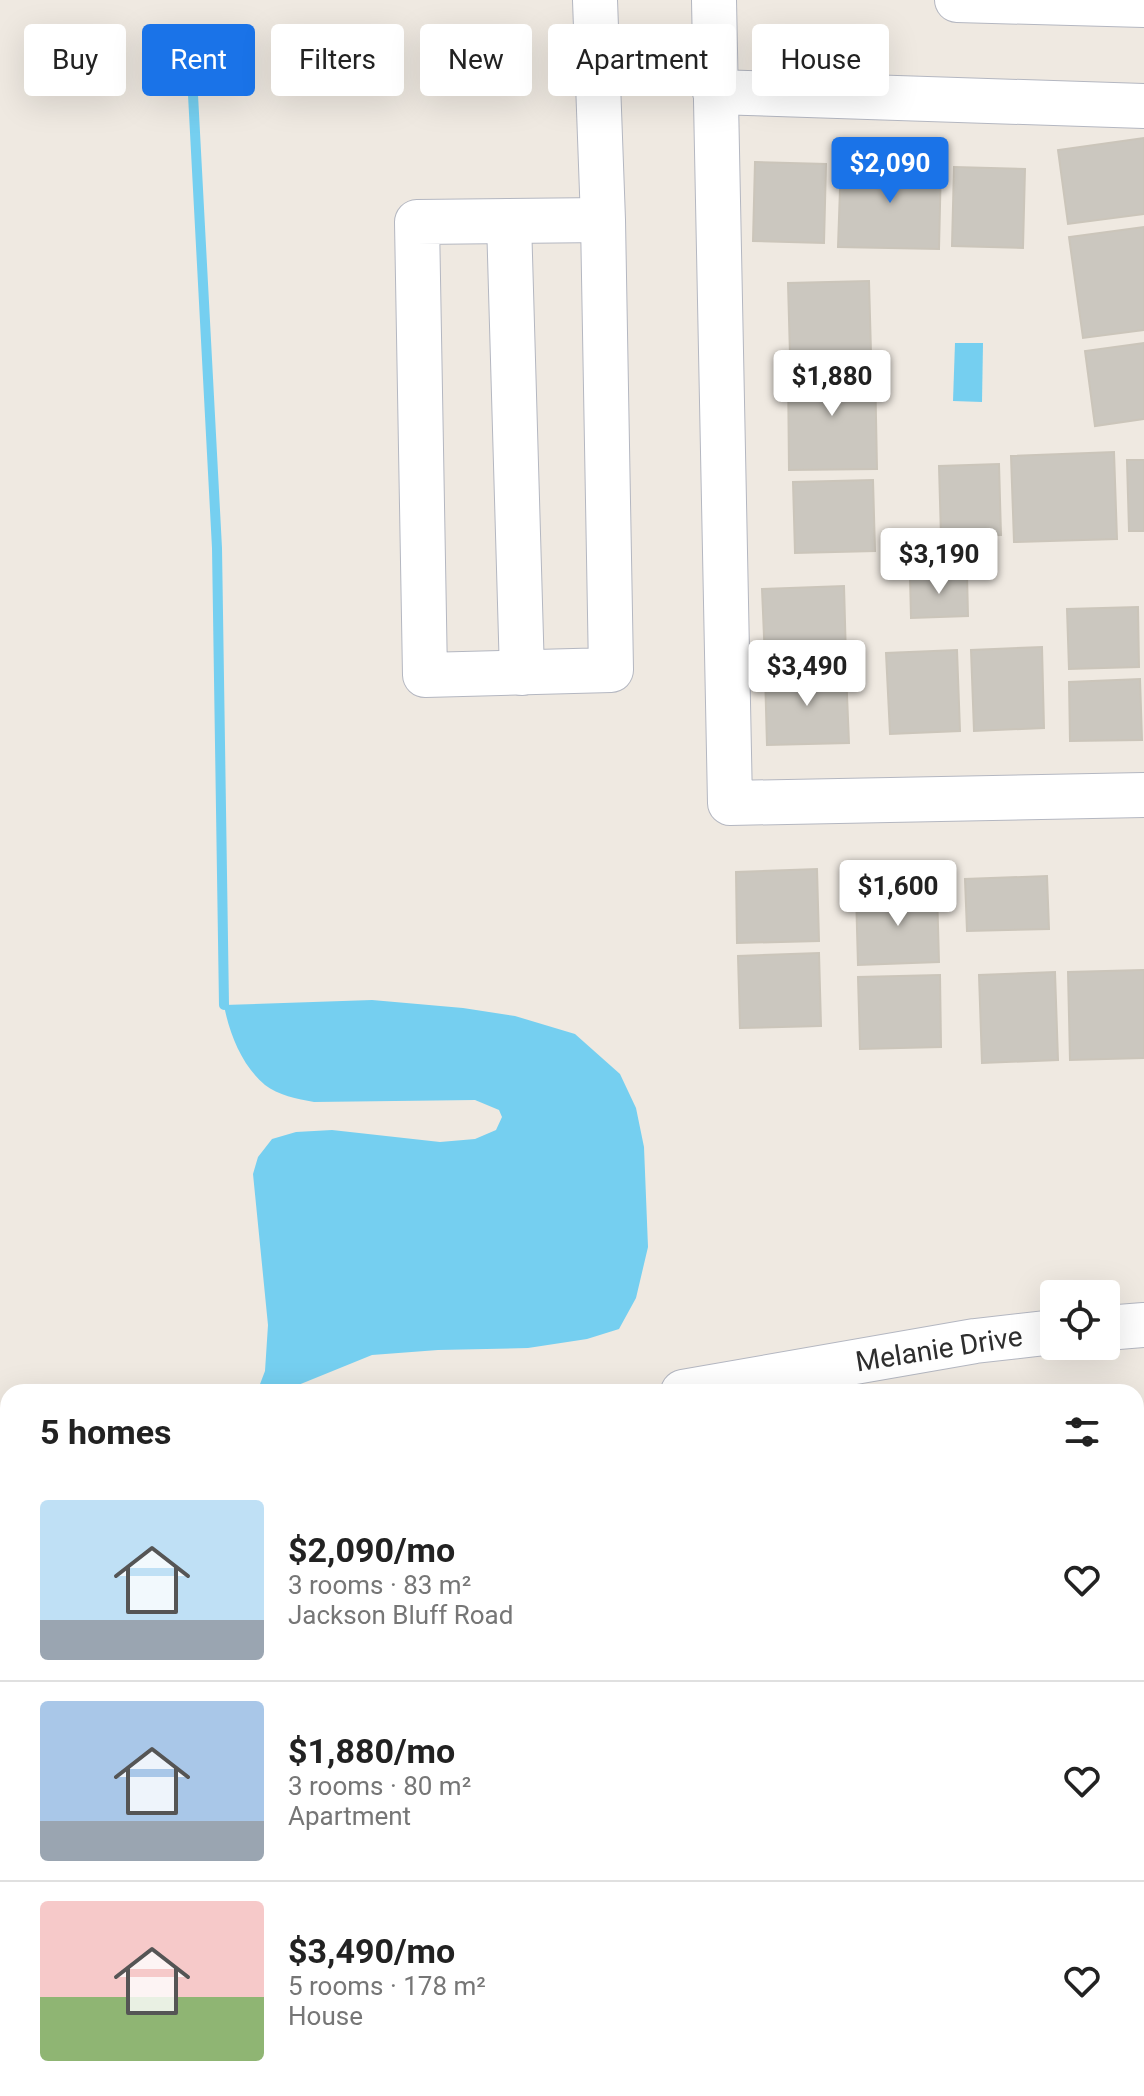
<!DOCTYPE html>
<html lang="en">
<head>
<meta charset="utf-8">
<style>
  body { margin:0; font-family:Roboto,sans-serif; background:#f6f6f6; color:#222; height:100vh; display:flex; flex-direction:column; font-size:30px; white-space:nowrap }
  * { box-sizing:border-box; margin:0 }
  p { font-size:26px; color:#767676 }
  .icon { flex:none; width:44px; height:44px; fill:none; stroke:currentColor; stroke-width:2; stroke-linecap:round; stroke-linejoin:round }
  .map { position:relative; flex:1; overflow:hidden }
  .side { position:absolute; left:0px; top:1384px; width:1144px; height:712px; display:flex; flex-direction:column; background:#fff; border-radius:24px 24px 0 0; box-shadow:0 8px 32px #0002 }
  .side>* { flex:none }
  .top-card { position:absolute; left:24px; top:24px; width:1096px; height:72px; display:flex; gap:16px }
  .fabs { position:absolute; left:1040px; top:1280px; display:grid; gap:16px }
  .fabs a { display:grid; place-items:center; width:80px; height:80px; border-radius:8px; background:#fff; box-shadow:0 8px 32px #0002; font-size:40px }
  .price { position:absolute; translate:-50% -68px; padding:0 18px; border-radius:8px; background:#fff; color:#222; font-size:26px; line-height:52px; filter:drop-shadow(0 2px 4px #0008) }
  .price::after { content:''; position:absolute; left:50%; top:48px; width:24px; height:18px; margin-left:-12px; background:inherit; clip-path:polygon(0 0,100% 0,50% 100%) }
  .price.current { background:#1a73e8; color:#fff }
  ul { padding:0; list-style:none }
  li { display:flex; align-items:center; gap:24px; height:200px; padding:0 40px }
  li+li { border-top:2px solid #e0e0e0 }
  li span { display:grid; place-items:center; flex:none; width:224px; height:160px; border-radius:8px; color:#555 }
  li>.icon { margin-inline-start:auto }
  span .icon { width:96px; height:96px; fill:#fffc; stroke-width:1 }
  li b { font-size:34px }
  h2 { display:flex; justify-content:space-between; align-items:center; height:96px; padding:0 40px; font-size:34px }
  .chip { padding:0 28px; border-radius:8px; background:#fff; box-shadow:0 8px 32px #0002; font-size:28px; line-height:72px }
  .chip.current { background:#1a73e8; color:#fff }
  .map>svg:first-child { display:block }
  .green { fill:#b6e59e }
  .water { fill:#75cff0 }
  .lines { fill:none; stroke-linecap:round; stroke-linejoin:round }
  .stream { stroke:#75cff0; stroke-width:10 }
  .building { fill:#cbc7bf; stroke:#cbc5ba; stroke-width:2 }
  .minor-casing { stroke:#b4b7c1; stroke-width:46 }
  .minor { stroke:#fff; stroke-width:44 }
  .rail { stroke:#a3a6b8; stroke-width:6 }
  .labels { text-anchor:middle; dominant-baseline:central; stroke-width:7; stroke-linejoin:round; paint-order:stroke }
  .street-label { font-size:28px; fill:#2e2e2e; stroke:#fff }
</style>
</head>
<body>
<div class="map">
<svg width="1144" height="2096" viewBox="0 0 1144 2096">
  <rect width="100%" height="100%" fill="#efe9e1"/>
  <path class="green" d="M1144,1727v369h-1144v-161l8,-2v155h1128v-360z"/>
  <g class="water">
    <path d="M955,343h28l-1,59 -29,-1z"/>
    <path d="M372,1000l91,8 52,8 60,18 45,40 16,34 8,39 4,100 -12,51 -17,31 -32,10 -59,9 -90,2 -66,5 -91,37h-24l8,-21 3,-46 -15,-151 5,-17 14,-18 24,-7 36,-2 108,12 35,-3 21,-9 6,-13 -3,-7 -24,-10 -161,2c-17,-3 -36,-7 -49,-17 -23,-19 -36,-52 -41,-80z"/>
  </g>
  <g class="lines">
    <path class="stream" d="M191,57l26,491 7,457"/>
  </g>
  <g class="building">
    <path d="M1144,138v76l-76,10 -10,-74z"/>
    <path d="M841,160l100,3 -2,86 -101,-2z"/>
    <path d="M755,162l71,2 -2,79 -71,-2z"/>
    <path d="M954,167l71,2 -2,79 -71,-2z"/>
    <path d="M1144,227v103l-61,8 -14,-101z"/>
    <path d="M869,281l2,72 -81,2 -2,-72z"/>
    <path d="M1144,343v76l-49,7 -10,-75z"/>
    <path d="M875,366l2,103 -88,1 -1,-102z"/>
    <path d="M1114,452l3,87 -103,3 -3,-86z"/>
    <path d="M1127,460h17v71h-15z"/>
    <path d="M999,464l2,71 -60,2 -2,-71z"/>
    <path d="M873,480l2,71 -80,2 -2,-71z"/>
    <path d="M967,574l1,42 -57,2 -1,-42z"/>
    <path d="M844,586l2,72 -81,2 -3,-71z"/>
    <path d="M1138,607l1,60 -70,2 -2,-60z"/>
    <path d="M1042,647l2,81 -70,3 -3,-81z"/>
    <path d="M957,650l3,81 -70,3 -4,-81z"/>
    <path d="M846,671l3,72 -82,2 -2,-72z"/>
    <path d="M1140,679l2,61 -72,1 -1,-59z"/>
    <path d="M817,869l2,72 -82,2 -1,-71z"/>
    <path d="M1047,876l2,53 -82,2 -2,-52z"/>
    <path d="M937,890l2,72 -81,3 -2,-72z"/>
    <path d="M819,953l2,73 -81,2 -2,-72z"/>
    <path d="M1144,970v88l-74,2 -2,-88z"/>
    <path d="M1055,972l3,88 -76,3 -3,-88z"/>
    <path d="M940,975l1,72 -81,2 -2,-72z"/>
  </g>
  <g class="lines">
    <defs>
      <g id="minor">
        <path d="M595,0l8,220 8,450 -186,5 -8,-453 186,-2"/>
        <path d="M714,0l16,803 414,-8"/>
        <path d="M957,0l187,5"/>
        <path d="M715,92l429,14"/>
        <path d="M509,221l13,452"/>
        <path d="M1106,1328l38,-3"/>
        <path d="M683,1392l292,-51 79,-9"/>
        <path d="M0,1475l8,9"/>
      </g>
    </defs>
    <use href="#minor" class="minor-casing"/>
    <use href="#minor" class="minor"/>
    <g class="rail">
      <path d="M1136,1672l8,-1"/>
      <path d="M0,1885l8,-2"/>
    </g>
  </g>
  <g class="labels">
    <g class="street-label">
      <text transform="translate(939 1349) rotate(-9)">Melanie Drive</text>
    </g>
  </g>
</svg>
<div class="fabs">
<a><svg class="icon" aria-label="locate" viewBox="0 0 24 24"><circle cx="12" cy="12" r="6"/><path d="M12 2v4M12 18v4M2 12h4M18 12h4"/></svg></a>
</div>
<b class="price current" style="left:890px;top:205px">$2,090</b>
<b class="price" style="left:832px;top:418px">$1,880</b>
<b class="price" style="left:939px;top:596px">$3,190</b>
<b class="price" style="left:807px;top:708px">$3,490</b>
<b class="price" style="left:898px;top:928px">$1,600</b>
<div class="top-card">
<a class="chip">Buy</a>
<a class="chip current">Rent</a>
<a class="chip">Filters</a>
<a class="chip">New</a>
<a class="chip">Apartment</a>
<a class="chip">House</a>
</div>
<section class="side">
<h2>5 homes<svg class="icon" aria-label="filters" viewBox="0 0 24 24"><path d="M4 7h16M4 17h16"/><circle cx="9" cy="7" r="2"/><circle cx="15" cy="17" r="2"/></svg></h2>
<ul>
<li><span style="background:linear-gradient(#bfe0f5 75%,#9aa5b1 0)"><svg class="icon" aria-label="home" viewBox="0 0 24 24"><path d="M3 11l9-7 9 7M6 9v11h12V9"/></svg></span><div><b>$2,090/mo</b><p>3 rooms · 83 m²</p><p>Jackson Bluff Road</p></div><svg class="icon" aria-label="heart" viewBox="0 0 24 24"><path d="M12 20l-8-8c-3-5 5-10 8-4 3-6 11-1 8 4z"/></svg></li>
<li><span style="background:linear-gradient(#a9c7e8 75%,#9aa5b1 0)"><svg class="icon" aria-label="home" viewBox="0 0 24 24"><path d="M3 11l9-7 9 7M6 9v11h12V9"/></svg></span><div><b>$1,880/mo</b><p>3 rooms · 80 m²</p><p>Apartment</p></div><svg class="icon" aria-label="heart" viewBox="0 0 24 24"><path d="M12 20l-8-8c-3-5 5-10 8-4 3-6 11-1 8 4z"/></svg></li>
<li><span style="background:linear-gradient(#f6c9c9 60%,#8fb573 0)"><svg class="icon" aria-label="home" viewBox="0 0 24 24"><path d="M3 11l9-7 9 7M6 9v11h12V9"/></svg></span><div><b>$3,490/mo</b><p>5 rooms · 178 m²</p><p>House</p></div><svg class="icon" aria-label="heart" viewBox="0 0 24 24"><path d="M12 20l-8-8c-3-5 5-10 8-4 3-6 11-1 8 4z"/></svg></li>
</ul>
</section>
</div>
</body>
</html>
